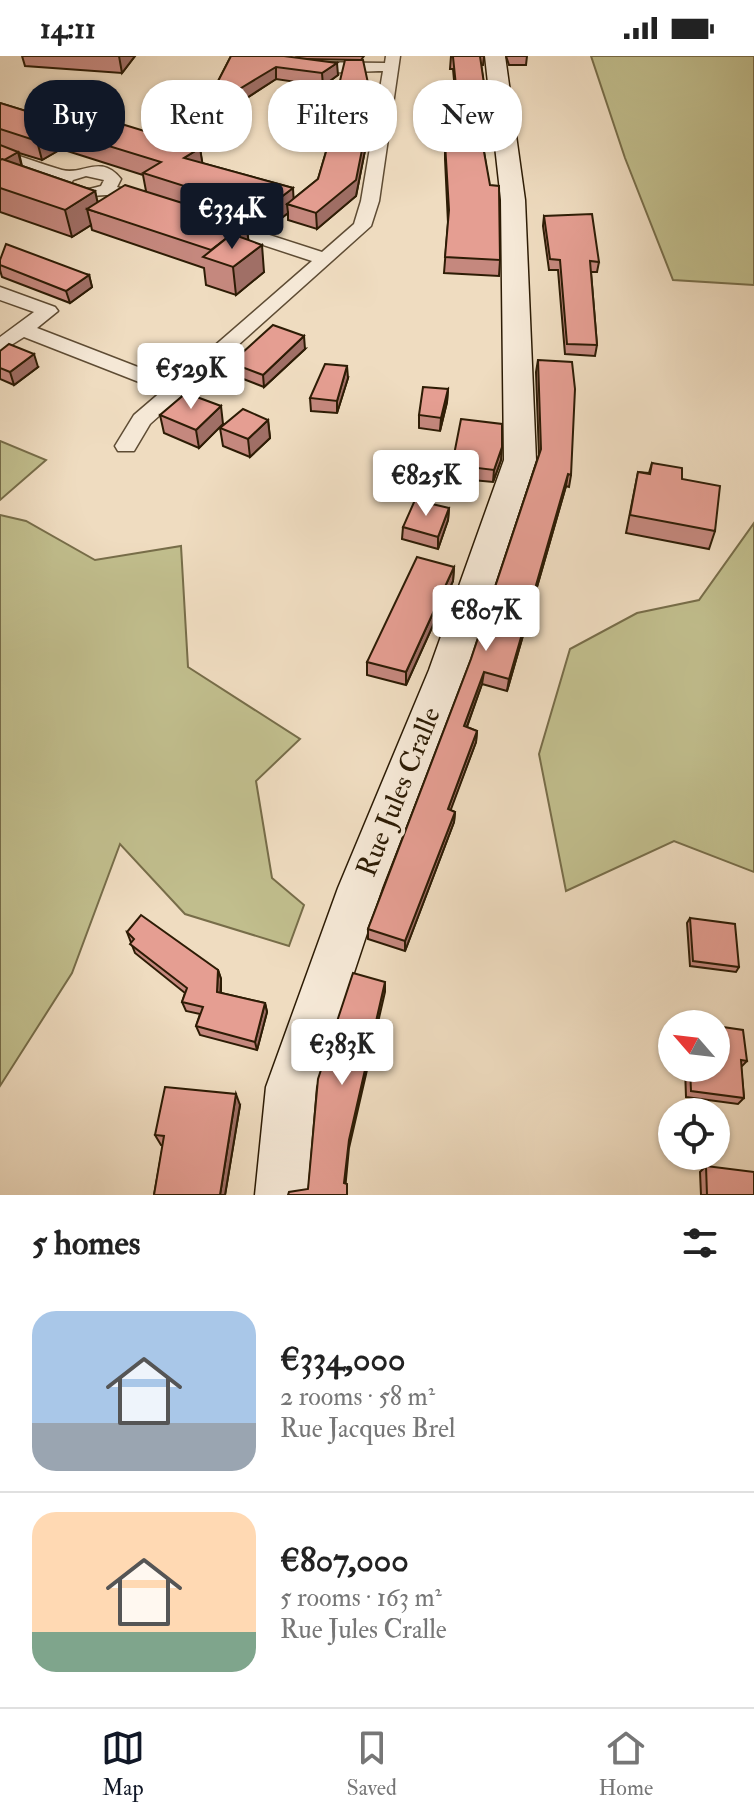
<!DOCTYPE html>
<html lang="en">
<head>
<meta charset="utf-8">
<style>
  body { margin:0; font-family:"IM FELL Double Pica",serif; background:#f6f6f6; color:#222; height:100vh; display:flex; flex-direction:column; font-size:30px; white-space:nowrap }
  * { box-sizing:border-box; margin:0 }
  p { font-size:26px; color:#767676 }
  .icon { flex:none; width:44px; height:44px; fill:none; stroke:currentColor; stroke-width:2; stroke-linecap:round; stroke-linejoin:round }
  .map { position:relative; height:1139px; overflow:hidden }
  .sheet { display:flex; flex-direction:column; background:#fff; flex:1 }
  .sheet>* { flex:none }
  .hud { position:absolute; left:24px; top:24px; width:706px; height:72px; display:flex; gap:16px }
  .needle { width:52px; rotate:298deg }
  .controls { position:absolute; left:658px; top:954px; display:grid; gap:16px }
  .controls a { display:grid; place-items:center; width:72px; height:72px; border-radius:50%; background:#fff; box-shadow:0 2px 6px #0004; font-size:40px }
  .price { position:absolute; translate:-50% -68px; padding:0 18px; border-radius:8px; background:#fff; color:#222; font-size:26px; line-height:52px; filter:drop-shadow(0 2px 4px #0008) }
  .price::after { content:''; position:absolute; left:50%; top:48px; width:24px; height:18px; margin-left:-12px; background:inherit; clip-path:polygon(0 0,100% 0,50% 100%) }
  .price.current { background:#111827; color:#fff }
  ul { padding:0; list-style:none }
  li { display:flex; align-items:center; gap:24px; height:200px; padding:0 32px }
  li+li { border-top:2px solid #e0e0e0 }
  li span { display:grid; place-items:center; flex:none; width:224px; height:160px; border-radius:24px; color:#555 }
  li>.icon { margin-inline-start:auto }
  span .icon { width:96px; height:96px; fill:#fffc; stroke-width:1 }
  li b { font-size:34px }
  h2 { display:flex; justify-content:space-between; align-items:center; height:96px; padding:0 32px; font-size:34px }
  .chip { padding:0 28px; border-radius:32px; background:#fff; box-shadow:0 2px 6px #0004; font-size:28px; line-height:72px }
  .chip.current { background:#111827; color:#fff }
  .status { display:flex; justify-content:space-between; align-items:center; height:56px; padding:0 40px; background:#fff; direction:ltr }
  .status svg { height:22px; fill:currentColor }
  .tab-bar { display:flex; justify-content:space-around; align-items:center; height:112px; border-top:2px solid #e0e0e0; background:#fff; font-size:22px; color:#767676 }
  .tab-bar a { display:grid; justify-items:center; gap:4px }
  .tab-bar .current { color:#111827 }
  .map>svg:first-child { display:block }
  .green { fill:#c1be8d; stroke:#776d49; stroke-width:2 }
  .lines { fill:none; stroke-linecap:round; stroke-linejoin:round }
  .street-casing { stroke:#5e4c34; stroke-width:3 }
  .secondary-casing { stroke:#2d1c05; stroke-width:3 }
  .street { fill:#f5e8d6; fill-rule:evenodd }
  .secondary { fill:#f5e8d6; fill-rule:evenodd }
  .wall { fill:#c5887e; stroke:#2d1c05; stroke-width:2; fill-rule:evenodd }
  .shaded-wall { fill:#a06f66; stroke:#2d1c05; stroke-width:2 }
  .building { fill:#e59e92; stroke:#2d1c05; stroke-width:2 }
  .labels { text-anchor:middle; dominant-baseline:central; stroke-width:8; stroke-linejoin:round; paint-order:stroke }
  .street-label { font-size:28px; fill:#2d1c05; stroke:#f5e8d6 }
</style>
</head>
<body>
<div class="status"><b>14:11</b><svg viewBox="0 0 49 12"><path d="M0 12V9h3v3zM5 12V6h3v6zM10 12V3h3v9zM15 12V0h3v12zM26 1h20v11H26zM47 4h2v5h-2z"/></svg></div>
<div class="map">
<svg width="754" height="1139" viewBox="0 0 754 1139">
  <rect width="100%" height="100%" fill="#efdcc0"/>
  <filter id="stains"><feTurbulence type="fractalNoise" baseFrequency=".0025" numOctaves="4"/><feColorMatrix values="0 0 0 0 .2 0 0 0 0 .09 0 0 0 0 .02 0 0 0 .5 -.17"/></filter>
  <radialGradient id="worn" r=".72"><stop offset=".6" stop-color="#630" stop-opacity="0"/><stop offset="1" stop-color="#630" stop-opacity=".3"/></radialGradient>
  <g class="green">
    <path d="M591,0h163v229l-81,-5 -48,-122z"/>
    <path d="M0,385l46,19 -46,40z"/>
    <path d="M0,459l26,6 69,39 86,-14 7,121 112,72 -44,42 16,97 32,27 -15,41 -104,-32 -65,-70 -48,129 -72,113z"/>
    <path d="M754,467v349l-80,-31 -108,50 -27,-137 31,-105 67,-36 62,-13z"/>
  </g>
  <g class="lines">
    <defs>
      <g id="street">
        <path d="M281,0h14l-2,3 6,3 86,1 1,-7h14l-21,145 -8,25 -221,198 -16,27h-16l-3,-5 19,-31 28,-24 -138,-54 -24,15v-15l34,-25 -34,-12v-13l55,20 3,4 -21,17 137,53 138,-120 -104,-34 -3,-4 3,-4h12l102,33 32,-28 7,-23 22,-130c-26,0 -86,7 -105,-10z"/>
        <path d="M0,94c21,6 41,14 62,20 21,6 38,-17 59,9l-4,8 35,11 3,4 -9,5c-12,-3 -26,-12 -38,-12 -22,-1 -36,14 -55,-9l4,-7 -57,-19zM86,120l18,4 -3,6c-11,3 -21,6 -31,-1l3,-5z"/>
      </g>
      <path id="secondary" d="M485,0h20l20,144 11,260 -69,210 -85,218 -66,199 -9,108h-52l11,-108 72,-199 91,-218 75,-210 -3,-260z"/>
    </defs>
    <use href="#street" class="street-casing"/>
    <use href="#secondary" class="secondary-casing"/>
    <use href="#street" class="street"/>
    <use href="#secondary" class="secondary"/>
  </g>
  <g class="wall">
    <path d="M22,0h113l-13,17 -97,-7z"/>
    <path d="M231,0l68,2 -2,-2h67l-3,4 -56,-1 33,16 -15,11 -47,-7 -34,22 -28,3 -1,-13z"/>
    <path d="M451,0h33l-1,9h-2l9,60 -1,13h-7l18,122 -1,16 -55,-3 4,-50 -3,-64v-16l9,4v-23h4l-5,-55h-3z"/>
    <path d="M506,0h21l-1,9h-17z"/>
    <path d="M368,42l4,17 -16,81 -39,33 -29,-9v-7l-23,18 -18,-6 1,15 16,32 -28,23 -30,-10 -2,-17 -112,-38 -1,-5 -19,12 -72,-25v-109l55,17 145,28 2,15 91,25v11l25,-20 14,-48 -1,-13zM61,93l82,26 3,16 -49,11 -2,-11 -73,-25 -3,-13 23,7z"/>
    <path d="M544,160l55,46 -2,10h-6l6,73 -2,11 -30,-2 -7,-84h-9l-6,-44z"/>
    <path d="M0,204l89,15 3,12 -22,16 -68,-26 -2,-7z"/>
    <path d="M305,293l-41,38 -31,-12 -2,-12z"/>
    <path d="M0,295l38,16 -24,18 -14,-6z"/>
    <path d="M538,304l33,115 -2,12 -3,-1 -59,205 -25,-7 -15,43 10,4 -1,11 -26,68 5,2 -1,10 -49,129 -37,-12v-10l103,-270 68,-204 -3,-83z"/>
    <path d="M348,322l-11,35 -26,-2 -1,-13z"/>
    <path d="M448,333l-1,13 -7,29 -21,-3v-13z"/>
    <path d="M160,359l63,9 -24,24 -35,-15z"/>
    <path d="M268,364l2,18 -20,19 -27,-11 -3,-18z"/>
    <path d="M501,404l-8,22 -42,-4 1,-13z"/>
    <path d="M652,407l30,16 33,52 -6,18 -83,-16 12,-61 11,1z"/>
    <path d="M449,452l-1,12 -10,29 -36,-10 1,-12z"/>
    <path d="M454,511l-1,14 -47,104 -39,-10v-13z"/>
    <path d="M690,862l49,49 -3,5 -46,-6 -3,-43z"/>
    <path d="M127,876l91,38 3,9v14l44,10 2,9 -10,38 -57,-15 -4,-9 4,-12 -14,-3 -4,-9 3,-9 -50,-40z"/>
    <path d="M716,970l31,35 -6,6 3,31 -6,6 -52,-7 -1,-29h31z"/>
    <path d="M240,1049l-15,90h-71l9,-50h-2l-6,-10z"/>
    <path d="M706,1110l48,29h-53l-1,-23z"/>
  </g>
  <g class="shaded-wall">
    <path d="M119,0h16l-13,17z"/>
    <path d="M337,7l1,12 -15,11 -1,-13z"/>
    <path d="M276,11v12l-34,22 -28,3 -1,-13z"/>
    <path d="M372,44v15l-16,81 -39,33 -1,-16z"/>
    <path d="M57,74l4,19 -19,11 -5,-19z"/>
    <path d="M200,92l3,19 -19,-9z"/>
    <path d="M18,96l5,19 -23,-9z"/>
    <path d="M293,132l1,18 -7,-2 1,9 -23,18 -2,-20z"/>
    <path d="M95,135l5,22 -13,-4 4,16 -19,12 -7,-27z"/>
    <path d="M246,167l3,21 -38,6z"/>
    <path d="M262,189l2,27 -28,23 -3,-28z"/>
    <path d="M89,219l3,12 -22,16 -4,-12z"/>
    <path d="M304,280l1,13 -41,38 -1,-12z"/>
    <path d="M34,298l4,13 -24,18 -4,-13z"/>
    <path d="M347,310l1,12 -11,35v-12z"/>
    <path d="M448,333l-1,13 -7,29 1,-13z"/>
    <path d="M221,350l2,18 -24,24 -3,-18z"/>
    <path d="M268,364l2,18 -20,19 -2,-18z"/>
    <path d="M502,391l-1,13 -8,22 1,-12z"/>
    <path d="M568,418l-2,12 -59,205 2,-12z"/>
    <path d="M449,452l-1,12 -10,29v-12z"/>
    <path d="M454,511l-1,14 -47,104v-13z"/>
    <path d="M484,616l-2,12 -19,53 1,-11z"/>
    <path d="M477,675l-1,11 -29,78 1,-11z"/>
    <path d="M455,756l-1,10 -49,129v-10z"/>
    <path d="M218,914l3,9 -1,22 -3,-9z"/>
    <path d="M385,926v10l-36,156 -4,42 -1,-7 5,-43z"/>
    <path d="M265,947l2,9 -10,38 -2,-8z"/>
    <path d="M236,1038l4,11 -15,90h-5z"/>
  </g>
  <g class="building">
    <path d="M231,0h53l53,7 -15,10 -46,-6 -35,21 -28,3z"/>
    <path d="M451,0h29l10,69 -30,-1 -7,-67z"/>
    <path d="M345,4h18l5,23 -3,14 7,3 -16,80 -40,33 -29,-9 31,-25 18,-61h-5z"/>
    <path d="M0,47l55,17 18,-10 42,12 85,26 -16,10 109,30 -30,23 -120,-38 18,-11 -104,-32 -20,11 -37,-12z"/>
    <path d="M454,68h25l11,61 9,1 1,74 -55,-3 4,-47 -4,-67 12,5z"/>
    <path d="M0,89l18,7 -14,8h-4z"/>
    <path d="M2,103l93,32 -30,19 -65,-22v-28z"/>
    <path d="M125,129l121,38 -35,27 -124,-41z"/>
    <path d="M592,158l7,48 -9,-1 7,84 -30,-1 -7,-84 -10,-1 -6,-43z"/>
    <path d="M232,178l30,11 -29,22 -30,-10z"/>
    <path d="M6,188l83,31 -23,16 -66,-26v-5z"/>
    <path d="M273,269l31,11 -41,39 -32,-12z"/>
    <path d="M9,288l25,10 -24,18 -10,-4v-17z"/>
    <path d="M538,304l34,2 3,27 -4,86 -3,-1 -59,205 -25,-7 -20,54 13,5 -29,78 7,3 -50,129 -37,-12 103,-270 70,-210z"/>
    <path d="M325,308l22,2 -10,35 -27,-3z"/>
    <path d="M423,331l25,2 -7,29 -22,-3z"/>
    <path d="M186,337l35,13 -25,24 -36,-15z"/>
    <path d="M243,353l25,11 -20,19 -28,-11z"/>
    <path d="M461,363l41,5v23l-8,23 -42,-5z"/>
    <path d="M652,407l30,5v11l38,7 -5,45 -85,-16 8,-43 12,2z"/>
    <path d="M415,444l34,8 -11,29 -35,-10z"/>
    <path d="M417,501l37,10 -48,105 -39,-10z"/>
    <path d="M141,859l77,55 -1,22 48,11 -10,39 -59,-16 7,-19 -21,-5 5,-14 -57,-44 4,-5 -7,-7z"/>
    <path d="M690,862l45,6 4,43 -46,-6z"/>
    <path d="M353,917l32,9 -36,158 -5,43 3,1v11h-59l1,-3 19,-3 10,-110z"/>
    <path d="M716,970l27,4 4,31 -6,-1 3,38 -53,-7 -1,-23h26z"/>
    <path d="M165,1031l71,7 -16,101h-66l10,-59 -9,-1z"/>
    <path d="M706,1110l48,6v23h-47z"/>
  </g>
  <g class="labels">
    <g class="street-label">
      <text transform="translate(399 736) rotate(-68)">Rue Jules Cralle</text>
    </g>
  </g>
  <rect width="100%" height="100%" filter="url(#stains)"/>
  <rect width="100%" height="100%" fill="url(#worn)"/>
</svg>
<div class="controls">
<a><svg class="needle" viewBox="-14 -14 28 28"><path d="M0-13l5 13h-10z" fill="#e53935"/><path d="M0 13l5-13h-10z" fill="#767676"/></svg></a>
<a><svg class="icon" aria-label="locate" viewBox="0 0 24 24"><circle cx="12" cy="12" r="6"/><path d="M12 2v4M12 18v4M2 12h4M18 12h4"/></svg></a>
</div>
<b class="price current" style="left:232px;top:195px">€334K</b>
<b class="price" style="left:191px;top:355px">€529K</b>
<b class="price" style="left:426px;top:462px">€825K</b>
<b class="price" style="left:486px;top:597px">€807K</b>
<b class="price" style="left:342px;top:1031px">€383K</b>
<div class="hud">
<a class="chip current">Buy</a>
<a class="chip">Rent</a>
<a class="chip">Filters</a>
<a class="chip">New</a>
</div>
</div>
<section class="sheet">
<h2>5 homes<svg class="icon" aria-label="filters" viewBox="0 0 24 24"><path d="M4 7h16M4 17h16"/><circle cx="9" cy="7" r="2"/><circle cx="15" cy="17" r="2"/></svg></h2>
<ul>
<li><span style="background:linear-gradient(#a9c7e8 70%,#9aa5b1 0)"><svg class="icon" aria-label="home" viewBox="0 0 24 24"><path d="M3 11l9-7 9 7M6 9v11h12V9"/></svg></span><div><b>€334,000</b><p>2 rooms · 58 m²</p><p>Rue Jacques Brel</p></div></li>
<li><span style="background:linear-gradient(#ffd9b3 75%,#7fa58c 0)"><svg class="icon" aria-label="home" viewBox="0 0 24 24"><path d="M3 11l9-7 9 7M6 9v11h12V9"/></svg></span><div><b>€807,000</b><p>5 rooms · 163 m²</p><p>Rue Jules Cralle</p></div></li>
</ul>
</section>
<nav class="tab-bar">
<a class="current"><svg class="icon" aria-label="map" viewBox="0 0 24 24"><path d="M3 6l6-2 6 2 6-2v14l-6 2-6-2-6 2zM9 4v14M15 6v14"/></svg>Map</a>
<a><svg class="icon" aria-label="saved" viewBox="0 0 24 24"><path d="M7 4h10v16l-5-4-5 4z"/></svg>Saved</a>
<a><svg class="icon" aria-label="home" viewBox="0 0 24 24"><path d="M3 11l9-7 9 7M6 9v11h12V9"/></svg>Home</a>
</nav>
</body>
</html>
